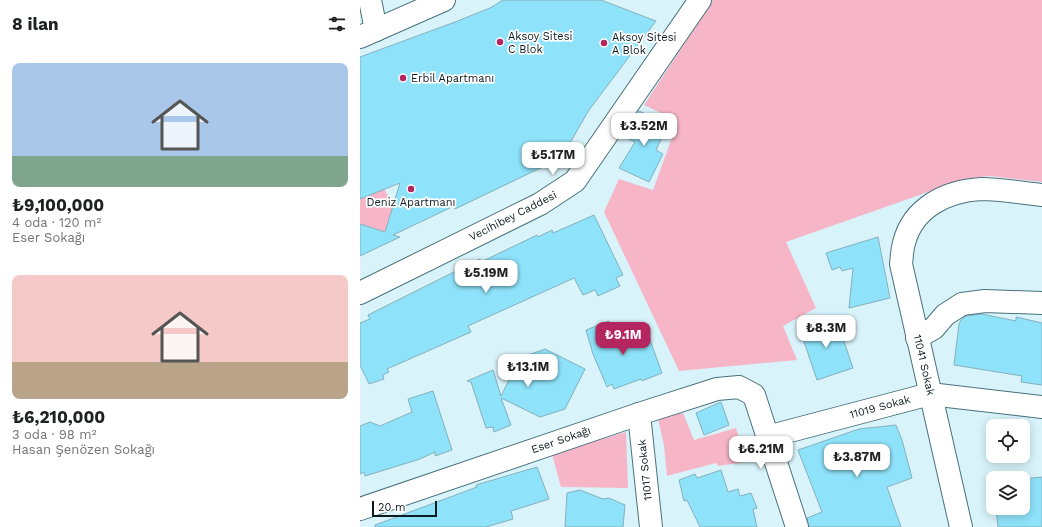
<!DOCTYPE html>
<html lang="tr">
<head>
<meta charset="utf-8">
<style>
  body { margin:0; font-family:"Work Sans",sans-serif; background:#f2f2f2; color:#202124; height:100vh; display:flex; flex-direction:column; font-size:15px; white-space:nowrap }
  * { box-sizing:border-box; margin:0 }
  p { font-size:13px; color:#757577 }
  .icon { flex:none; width:22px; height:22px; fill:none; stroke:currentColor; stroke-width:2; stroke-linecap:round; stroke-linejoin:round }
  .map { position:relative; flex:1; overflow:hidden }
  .drawer { display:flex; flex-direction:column; background:#fff; width:360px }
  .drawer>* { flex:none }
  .fabs { position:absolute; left:626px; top:419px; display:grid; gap:8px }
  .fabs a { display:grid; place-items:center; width:44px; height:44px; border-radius:8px; background:#fff; box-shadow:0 2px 10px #0003; font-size:20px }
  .scale { position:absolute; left:12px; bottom:10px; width:65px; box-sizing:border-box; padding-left:4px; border:2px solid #0b1c21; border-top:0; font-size:11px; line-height:14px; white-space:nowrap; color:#0b1c21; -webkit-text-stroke:3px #fff; paint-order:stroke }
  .price { position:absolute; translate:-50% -34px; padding:0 9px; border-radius:8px; background:#fff; color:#222; font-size:13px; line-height:26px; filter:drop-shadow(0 1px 2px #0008) }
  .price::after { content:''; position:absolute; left:50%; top:24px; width:12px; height:9px; margin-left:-6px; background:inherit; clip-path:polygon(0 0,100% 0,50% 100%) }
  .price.selected { background:#b3265f; color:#fff }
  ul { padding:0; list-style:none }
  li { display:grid; align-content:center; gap:8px; height:212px; padding:0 12px }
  li span { display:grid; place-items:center; height:124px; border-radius:8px; color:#555 }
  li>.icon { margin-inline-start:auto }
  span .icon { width:72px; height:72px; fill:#fffc; stroke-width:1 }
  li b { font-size:17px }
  h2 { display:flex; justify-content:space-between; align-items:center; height:48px; padding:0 12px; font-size:17px }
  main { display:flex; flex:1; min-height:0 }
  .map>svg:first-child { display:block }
  .green { fill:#f7b6c7 }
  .building { fill:#8ee2f9; stroke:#85b0bc }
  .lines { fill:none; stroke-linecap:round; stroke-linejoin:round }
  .minor-casing { stroke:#48717c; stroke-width:24 }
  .minor { stroke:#fff; stroke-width:22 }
  .poi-dot { fill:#b3265f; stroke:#fff; stroke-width:1.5 }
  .labels { text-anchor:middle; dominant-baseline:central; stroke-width:3.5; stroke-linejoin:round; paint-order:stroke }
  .poi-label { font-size:11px; fill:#0b1c21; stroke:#fff; text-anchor:start }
  .street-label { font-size:11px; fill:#0b1c21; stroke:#fff }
</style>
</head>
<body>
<main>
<section class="drawer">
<h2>8 ilan<svg class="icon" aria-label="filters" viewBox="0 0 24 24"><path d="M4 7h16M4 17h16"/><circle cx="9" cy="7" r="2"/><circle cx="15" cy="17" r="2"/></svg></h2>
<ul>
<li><span style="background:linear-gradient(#a9c7e8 75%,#7fa58c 0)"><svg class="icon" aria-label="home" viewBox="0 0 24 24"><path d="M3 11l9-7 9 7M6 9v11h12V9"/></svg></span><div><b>₺9,100,000</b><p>4 oda · 120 m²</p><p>Eser Sokağı</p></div></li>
<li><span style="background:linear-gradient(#f6c9c9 70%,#b9a48a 0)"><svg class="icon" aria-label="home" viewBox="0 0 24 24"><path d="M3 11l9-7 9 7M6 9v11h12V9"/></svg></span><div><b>₺6,210,000</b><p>3 oda · 98 m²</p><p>Hasan Şenözen Sokağı</p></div></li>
</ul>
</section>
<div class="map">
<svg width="682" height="527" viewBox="0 0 682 527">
  <rect width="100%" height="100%" fill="#d9f3fb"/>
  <g class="green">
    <path d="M353,0h329v182l-52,-6 -25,3 -179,63 30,66 -33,18 14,34 -118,11 -75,-159 15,-33 34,11 25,-69 -34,-16z"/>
    <path d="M14,169l31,60 -7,4 -12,-5 -1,4 -25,-8v-25z"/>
    <path d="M323,413l11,27 42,-12 10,34 -28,4 -2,-3 -49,13 -3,-30 -6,-28z"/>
    <path d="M266,432l2,56 -67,-1 -9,-33z"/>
  </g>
  <g class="building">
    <path d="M143,0h98l55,21 -67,89 -26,45 -9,4 1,2 -100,48 -1,-3 -61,29 7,2 -40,19v-32l25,8 15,-49 -40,16v-142l95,-35 35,-14z"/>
    <path d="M279,111l29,13 -12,26 7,4 -14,28 -30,-14 16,-26 -8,-4z"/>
    <path d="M234,215l29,60 -7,3 4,8 -22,10 -3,-6 -12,5 -9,-17 -106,48 3,6 -84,37 2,3 -6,3 1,4 -15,5 -9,-19v-42l10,-4 -2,-4 112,-56 1,3 56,-27 1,2 14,-7 1,3z"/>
    <path d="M518,237l12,61 -41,10 4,-40 -11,3 -2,-4 -8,3 -6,-17z"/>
    <path d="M622,314l34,7v-4l26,6v62l-21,-3 1,-6 -68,-11 5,-41 2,-4 5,-4z"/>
    <path d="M476,318l17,50 -36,12 -17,-50z"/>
    <path d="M249,321l2,8 16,7 19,-7 16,44 -20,8 -1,-2 -27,10 -2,-5 -5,3 -14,-33 -7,-24z"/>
    <path d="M185,349l40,20 -20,40 -25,8 -39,-19 10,27 -17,7 -1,-5 -7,1 -15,-46 -4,-1 26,-11 8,26 19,-38z"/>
    <path d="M73,391l19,59 -17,6v-4l-15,7 -55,17 -1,-4 -4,2v-48l10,-4 10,4 32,-14 -4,-13z"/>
    <path d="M361,402l8,23 -25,10 -8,-22z"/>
    <path d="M536,425l6,15 10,38 -25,9 14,40h-92l-2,-9 15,-6 -24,-62 61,-21z"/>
    <path d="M177,467l12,32 -38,12 2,8 -27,8h-111v-2l102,-38 -1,-2z"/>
    <path d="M361,470l7,22 10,-3 2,7 11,-3 6,15 -4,1 4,18h-57l-13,-27 -3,1 -5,-21 16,-6 2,4z"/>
    <path d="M682,477v50h-44l-2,-19h27v-29z"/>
    <path d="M220,490l23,9 6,-1 16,7 -2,22h-58l2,-34z"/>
  </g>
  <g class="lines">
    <defs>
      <g id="minor">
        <path d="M10,0l6,30"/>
        <path d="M0,37l84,-37"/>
        <path d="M0,293l180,-89 35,-23 125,-181"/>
        <path d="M557,338l17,-10 11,-13 17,-11 23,-3 57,2"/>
        <path d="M279,414l12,113"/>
        <path d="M407,437l163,-43 112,13"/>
        <path d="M0,509l279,-95 78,-25 22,-2 15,8 43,132"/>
        <path d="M601,527l-60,-263c1,-7 1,-15 3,-21 9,-36 43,-52 77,-54 20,0 41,4 61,6"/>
      </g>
    </defs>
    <use href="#minor" class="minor-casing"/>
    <use href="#minor" class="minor"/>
  </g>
  <g class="poi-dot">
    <circle cx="140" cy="42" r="4"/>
    <circle cx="244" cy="43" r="4"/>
    <circle cx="43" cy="78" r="4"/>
    <circle cx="51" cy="189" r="4"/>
  </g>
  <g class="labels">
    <g class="poi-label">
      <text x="148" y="36">Aksoy Sitesi<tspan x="148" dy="13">C Blok</tspan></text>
      <text x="252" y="37">Aksoy Sitesi<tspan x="252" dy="13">A Blok</tspan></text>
      <text x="51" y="78">Erbil Apartmanı</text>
      <text x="51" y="202" text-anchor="middle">Deniz Apartmanı</text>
    </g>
    <g class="street-label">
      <text transform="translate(153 216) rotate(-27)">Vecihibey Caddesi</text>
      <text transform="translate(564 365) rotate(77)">11041 Sokak</text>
      <text transform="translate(520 407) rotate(-15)">11019 Sokak</text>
      <text transform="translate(201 440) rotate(-19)">Eser Sokağı</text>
      <text transform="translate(285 470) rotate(-96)">11017 Sokak</text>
    </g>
  </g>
</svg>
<div class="fabs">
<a><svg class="icon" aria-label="locate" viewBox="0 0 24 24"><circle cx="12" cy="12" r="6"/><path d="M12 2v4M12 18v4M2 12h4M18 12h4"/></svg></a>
<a><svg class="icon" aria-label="layers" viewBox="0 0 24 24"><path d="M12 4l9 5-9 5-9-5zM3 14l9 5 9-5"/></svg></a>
</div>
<div class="scale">20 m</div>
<b class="price" style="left:284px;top:147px">₺3.52M</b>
<b class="price" style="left:193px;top:176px">₺5.17M</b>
<b class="price" style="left:126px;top:294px">₺5.19M</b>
<b class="price" style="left:466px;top:349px">₺8.3M</b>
<b class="price selected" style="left:263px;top:356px">₺9.1M</b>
<b class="price" style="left:168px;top:388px">₺13.1M</b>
<b class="price" style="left:401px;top:470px">₺6.21M</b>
<b class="price" style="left:497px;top:478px">₺3.87M</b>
</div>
</main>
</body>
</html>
